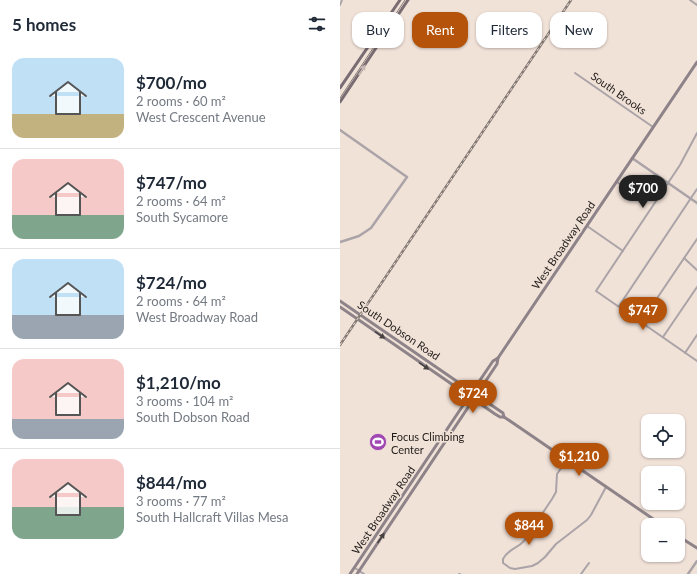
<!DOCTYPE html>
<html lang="en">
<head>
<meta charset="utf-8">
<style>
  body { margin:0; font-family:Lato,sans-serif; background:#f2f2f3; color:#1f2937; height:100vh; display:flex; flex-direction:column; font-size:15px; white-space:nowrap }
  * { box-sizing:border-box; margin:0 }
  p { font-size:13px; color:#747a83 }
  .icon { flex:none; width:22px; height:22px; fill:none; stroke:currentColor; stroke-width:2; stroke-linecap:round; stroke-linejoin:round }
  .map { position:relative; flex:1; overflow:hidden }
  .details { display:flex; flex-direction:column; background:#fff; width:340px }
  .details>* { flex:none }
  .top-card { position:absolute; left:12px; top:12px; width:285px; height:36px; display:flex; gap:8px }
  .controls { position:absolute; left:301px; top:414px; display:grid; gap:8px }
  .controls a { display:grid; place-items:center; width:44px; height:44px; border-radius:8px; background:#fff; box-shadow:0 1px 3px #0004; font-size:20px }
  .price { position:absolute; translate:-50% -34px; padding:0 9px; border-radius:14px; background:#b45309; color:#fff; font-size:13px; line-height:26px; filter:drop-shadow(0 1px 2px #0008) }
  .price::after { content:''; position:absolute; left:50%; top:24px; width:12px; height:9px; margin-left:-6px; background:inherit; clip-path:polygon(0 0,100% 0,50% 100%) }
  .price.current { background:#222; color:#fff }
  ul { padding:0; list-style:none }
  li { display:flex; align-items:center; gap:12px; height:100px; padding:0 12px }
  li+li { border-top:1px solid #e0e1e3 }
  li span { display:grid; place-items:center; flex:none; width:112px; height:80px; border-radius:12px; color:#555 }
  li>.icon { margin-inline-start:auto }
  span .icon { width:48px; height:48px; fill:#fffc; stroke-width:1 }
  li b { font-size:17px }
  h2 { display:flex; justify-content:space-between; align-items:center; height:48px; padding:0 12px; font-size:17px }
  .pill { padding:0 14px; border-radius:12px; background:#fff; box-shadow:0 1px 3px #0004; font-size:14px; line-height:36px }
  .pill.current { background:#b45309; color:#fff }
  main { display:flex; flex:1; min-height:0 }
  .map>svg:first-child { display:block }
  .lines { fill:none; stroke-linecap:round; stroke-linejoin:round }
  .minor { stroke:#aaa3a7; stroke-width:2 }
  .tertiary { stroke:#aaa3a7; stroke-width:2.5 }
  .secondary { stroke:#8d8388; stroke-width:3 }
  .primary { stroke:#796c72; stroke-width:3 }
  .tram { stroke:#837973; stroke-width:1 }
  .rail-casing { stroke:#837973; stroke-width:2.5 }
  .rail { stroke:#f1e2d8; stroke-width:1; stroke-dasharray:3; stroke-linecap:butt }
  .oneway { fill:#c7b9b4 }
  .oneway2 { fill:#474140 }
  .labels { text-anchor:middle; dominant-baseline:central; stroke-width:3; stroke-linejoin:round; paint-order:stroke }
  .street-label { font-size:11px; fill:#221d1a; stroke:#f1e2d8 }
  .poi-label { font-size:11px; fill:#221d1a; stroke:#f1e2d8; text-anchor:start }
</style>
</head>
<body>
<main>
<section class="details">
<h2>5 homes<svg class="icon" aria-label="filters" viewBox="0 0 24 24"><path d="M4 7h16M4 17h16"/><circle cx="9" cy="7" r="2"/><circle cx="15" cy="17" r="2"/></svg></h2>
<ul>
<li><span style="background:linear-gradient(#bfe0f5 70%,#c2b280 0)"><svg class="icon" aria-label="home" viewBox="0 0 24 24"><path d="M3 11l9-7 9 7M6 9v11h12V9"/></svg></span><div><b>$700/mo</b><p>2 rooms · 60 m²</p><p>West Crescent Avenue</p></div></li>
<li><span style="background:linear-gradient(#f6c9c9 70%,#7fa58c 0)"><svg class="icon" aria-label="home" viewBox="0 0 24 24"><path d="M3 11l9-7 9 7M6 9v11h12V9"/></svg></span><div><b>$747/mo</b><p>2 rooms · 64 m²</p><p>South Sycamore</p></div></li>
<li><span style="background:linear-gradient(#bfe0f5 70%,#9aa5b1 0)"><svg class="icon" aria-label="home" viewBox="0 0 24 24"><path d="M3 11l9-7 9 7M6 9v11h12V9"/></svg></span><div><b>$724/mo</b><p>2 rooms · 64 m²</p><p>West Broadway Road</p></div></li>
<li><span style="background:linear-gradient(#f6c9c9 75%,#9aa5b1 0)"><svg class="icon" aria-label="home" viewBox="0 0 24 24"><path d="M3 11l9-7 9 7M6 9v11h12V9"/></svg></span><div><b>$1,210/mo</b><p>3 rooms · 104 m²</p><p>South Dobson Road</p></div></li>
<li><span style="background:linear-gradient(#f6c9c9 60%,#7fa58c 0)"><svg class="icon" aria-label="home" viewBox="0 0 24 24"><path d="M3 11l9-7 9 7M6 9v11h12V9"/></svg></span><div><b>$844/mo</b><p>3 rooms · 77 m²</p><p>South Hallcraft Villas Mesa</p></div></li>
</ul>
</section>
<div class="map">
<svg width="357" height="574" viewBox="0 0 357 574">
  <rect width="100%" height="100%" fill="#f1e2d8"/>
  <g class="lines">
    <g class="minor">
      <path d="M350,0l7,5"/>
      <path d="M0,5l2,-5"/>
      <path d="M235,73l78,54"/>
      <path d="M357,133l-17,32 -84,126 101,70"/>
      <path d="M277,182l13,9"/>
      <path d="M247,226l36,25"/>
      <path d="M344,258l13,12"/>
      <path d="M279,306l78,-117"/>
      <path d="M301,322l56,-83"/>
      <path d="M323,337l34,-50"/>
      <path d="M345,353l12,-18"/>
      <path d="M227,460l-10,14 -1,18 -4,7 -28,42c-7,8 -15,7 -21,18v4l7,5 5,1 17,-3 6,-3 7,-6 11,-13 31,-24 4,-5 15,-28"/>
      <path d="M15,568l9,6"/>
      <path d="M119,574h1"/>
      <path d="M241,574l8,-11"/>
    </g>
    <g class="tertiary">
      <path d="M0,130l67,47 -36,51 -12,8 -19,6"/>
      <path d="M292,158l65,45"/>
      <path d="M348,574l9,-13"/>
    </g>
    <g class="secondary">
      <path d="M0,301l160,110 3,2 1,4"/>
      <path d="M0,307l155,107 5,3h4l9,6 149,102"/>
      <path d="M338,536l19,12"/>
      <path d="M10,574l124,-185 19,-28 5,-3 199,-296"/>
      <path d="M17,574l140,-210 1,-6"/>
    </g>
    <g class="primary">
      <path d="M0,88l60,-88"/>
      <path d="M0,102l68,-102"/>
    </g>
    <path class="tram" d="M0,98l65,-98"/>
    <defs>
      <path id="rail" d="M0,345l231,-345"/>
    </defs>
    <use href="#rail" class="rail-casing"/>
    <use href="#rail" class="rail"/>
  </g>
  <defs><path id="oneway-solid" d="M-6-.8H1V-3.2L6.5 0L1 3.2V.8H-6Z"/></defs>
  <use class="oneway" href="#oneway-solid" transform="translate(22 70) rotate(-56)"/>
  <g class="oneway2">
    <use href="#oneway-solid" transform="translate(40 335) rotate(35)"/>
    <use href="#oneway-solid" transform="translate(84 366) rotate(35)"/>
    <use href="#oneway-solid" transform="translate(41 538) rotate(-56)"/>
  </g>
  <defs>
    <symbol id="stadium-disc" viewBox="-11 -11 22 22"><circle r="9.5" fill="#a047b2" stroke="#f1e2d8"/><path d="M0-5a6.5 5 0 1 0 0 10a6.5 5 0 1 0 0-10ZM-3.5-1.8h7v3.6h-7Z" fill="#fff"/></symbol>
  </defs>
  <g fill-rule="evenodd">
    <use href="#stadium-disc" x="28" y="432" width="20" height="20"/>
  </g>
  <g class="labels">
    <g class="street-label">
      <text transform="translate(279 93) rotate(35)">South Brooks</text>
      <text transform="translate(223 245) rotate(-56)">West Broadway Road</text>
      <text transform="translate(59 330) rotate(34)">South Dobson Road</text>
      <text transform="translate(43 510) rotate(-56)">West Broadway Road</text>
    </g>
    <g class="poi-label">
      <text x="51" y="436">Focus Climbing<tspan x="51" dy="13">Center</tspan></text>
    </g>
  </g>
</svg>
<div class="controls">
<a><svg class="icon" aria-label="locate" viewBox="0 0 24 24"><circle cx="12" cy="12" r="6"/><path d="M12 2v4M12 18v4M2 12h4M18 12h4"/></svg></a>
<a>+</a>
<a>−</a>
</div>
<b class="price current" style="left:303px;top:209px">$700</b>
<b class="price" style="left:303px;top:331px">$747</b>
<b class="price" style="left:133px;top:414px">$724</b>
<b class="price" style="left:239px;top:477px">$1,210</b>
<b class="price" style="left:189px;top:546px">$844</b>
<div class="top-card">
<a class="pill">Buy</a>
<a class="pill current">Rent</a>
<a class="pill">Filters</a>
<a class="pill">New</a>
</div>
</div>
</main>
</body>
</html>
